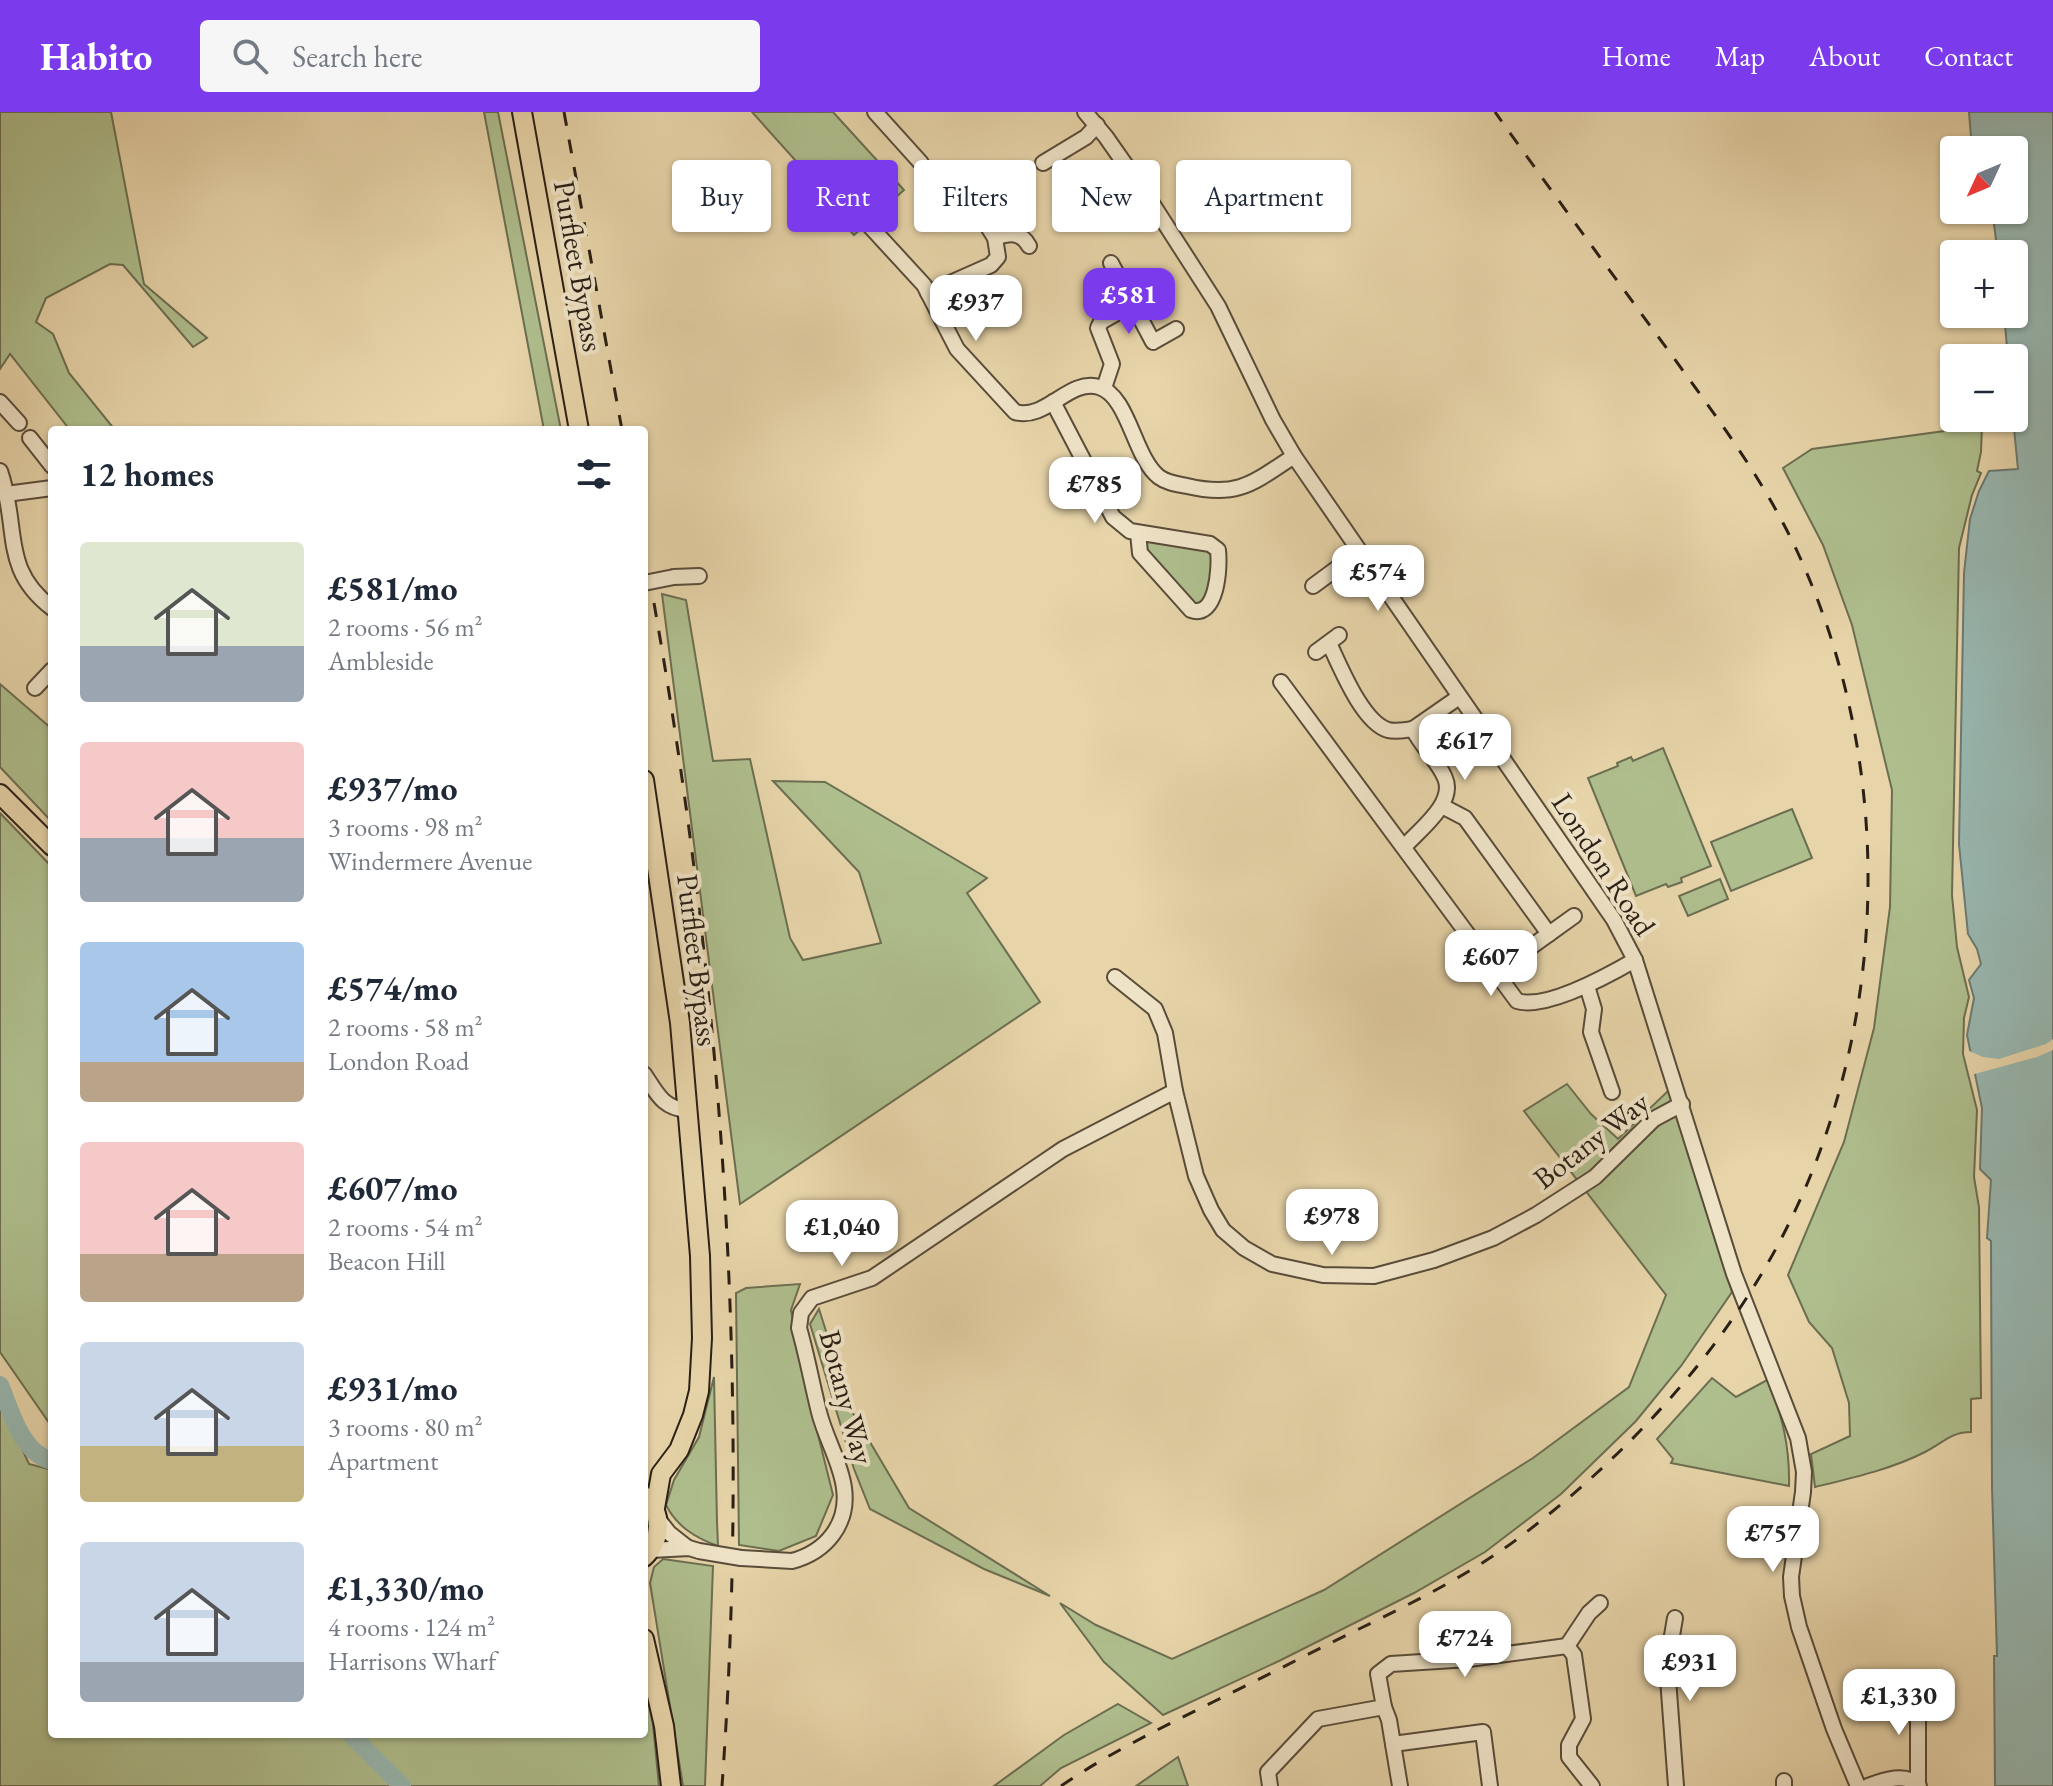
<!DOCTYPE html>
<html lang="en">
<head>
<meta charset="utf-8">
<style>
  body { margin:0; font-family:"EB Garamond",serif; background:#f6f6f7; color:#1f2937; height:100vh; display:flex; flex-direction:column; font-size:30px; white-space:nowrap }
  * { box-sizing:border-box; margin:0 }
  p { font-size:26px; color:#747a83 }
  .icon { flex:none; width:44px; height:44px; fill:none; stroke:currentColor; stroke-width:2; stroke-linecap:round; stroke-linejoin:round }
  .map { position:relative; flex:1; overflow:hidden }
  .details { position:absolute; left:48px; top:314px; width:600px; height:1312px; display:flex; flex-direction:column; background:#fff; border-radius:8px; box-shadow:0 2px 6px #0004 }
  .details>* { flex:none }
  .hud { position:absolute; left:672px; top:48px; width:760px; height:72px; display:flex; gap:16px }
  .needle { width:52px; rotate:226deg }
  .controls { position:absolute; left:1940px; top:24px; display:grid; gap:16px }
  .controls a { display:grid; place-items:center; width:88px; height:88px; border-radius:8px; background:#fff; box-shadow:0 2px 6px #0004; font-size:40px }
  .price { position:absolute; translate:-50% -68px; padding:0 18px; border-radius:16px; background:#fff; color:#222; font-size:26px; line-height:52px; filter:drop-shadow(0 2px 4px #0008) }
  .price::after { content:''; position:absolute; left:50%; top:48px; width:24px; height:18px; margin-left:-12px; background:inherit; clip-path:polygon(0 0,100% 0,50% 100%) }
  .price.selected { background:#7c3aed; color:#fff }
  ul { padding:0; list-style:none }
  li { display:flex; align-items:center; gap:24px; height:200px; padding:0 32px }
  li span { display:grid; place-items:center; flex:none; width:224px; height:160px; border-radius:8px; color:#555 }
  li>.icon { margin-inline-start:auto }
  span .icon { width:96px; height:96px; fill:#fffc; stroke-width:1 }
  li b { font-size:34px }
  h2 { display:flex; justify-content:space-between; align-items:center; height:96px; padding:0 32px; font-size:34px }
  .tag { padding:0 28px; border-radius:8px; background:#fff; box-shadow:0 2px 6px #0004; font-size:28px; line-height:72px }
  .tag.selected { background:#7c3aed; color:#fff }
  header { display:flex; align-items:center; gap:48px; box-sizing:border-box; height:112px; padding:0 40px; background:#7c3aed; color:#fff }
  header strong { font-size:38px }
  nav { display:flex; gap:44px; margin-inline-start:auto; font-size:28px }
  .search { width:560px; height:72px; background:#f6f6f7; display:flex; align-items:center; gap:20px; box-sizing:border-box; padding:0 28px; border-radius:8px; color:#747a83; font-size:30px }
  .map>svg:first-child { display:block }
  .green { fill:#afbe8d; stroke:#6c6e51; stroke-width:2 }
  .water { fill:#98b7b0; stroke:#6c7a72; stroke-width:2 }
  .pier { fill:#e7d4a9 }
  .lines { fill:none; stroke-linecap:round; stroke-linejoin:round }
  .river { stroke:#98b7b0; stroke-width:18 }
  .minor-casing { stroke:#594c3a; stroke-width:18 }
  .major-casing { stroke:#2a1f15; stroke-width:22 }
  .minor { stroke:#efe3c7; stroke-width:14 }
  .major { stroke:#e7d4a9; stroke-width:18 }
  .rail { stroke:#2a1f15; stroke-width:3; stroke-dasharray:14 14; stroke-linecap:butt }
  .minor-bridge-casing { stroke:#594c3a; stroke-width:18; stroke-linecap:butt }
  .minor-bridge { stroke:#efe3c7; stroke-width:14 }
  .labels { text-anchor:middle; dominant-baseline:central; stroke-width:8; stroke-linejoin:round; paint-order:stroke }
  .street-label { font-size:30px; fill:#2a1f15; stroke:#efe3c7 }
</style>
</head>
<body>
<header>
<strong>Habito</strong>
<div class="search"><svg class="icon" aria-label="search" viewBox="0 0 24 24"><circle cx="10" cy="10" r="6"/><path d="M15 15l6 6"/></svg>Search here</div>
<nav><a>Home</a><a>Map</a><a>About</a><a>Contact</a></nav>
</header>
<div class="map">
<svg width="2053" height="1674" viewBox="0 0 2053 1674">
  <rect width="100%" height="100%" fill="#e7d4a9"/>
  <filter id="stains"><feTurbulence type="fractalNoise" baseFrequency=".0025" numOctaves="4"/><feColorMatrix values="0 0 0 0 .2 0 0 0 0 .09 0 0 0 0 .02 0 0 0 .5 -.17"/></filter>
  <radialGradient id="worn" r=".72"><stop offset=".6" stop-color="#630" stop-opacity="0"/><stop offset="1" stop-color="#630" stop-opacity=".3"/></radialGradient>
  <g class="green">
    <path d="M0,0h111l33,172 63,54 -14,9 -70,-82 -13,-1 -64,34 -10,24 17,12 16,39 46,57h-45l-60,-76 -10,15z"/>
    <path d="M484,0h14l63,318h-17z"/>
    <path d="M752,0h81l71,78 -50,45 -10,-11 -4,-14z"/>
    <path d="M1982,314l-1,26 -4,19 4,2 -9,22 -13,53 -7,347 5,52 12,50 -5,21 -1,36 14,56 -3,67 5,30 2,191 -10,1v33c-20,0 -28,11 -46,20 -33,17 -73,26 -110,35l-4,-33 39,-18 -1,-33 -17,-55 -23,-26 -21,-47 56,-133 30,-114 16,-121 2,-117 -40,-165 -29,-80 -40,-77 29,-19z"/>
    <path d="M1146,427l63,10 5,8 -7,43 -10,7 -55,-61z"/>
    <path d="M662,482l24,6 27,161 37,-2 40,179 13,22 78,-17 -22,-71 -86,-91 52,1 162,96 -20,15 73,109 -300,202z"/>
    <path d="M0,572l52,45v93l-52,-55z"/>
    <path d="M1663,636l48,118 -30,12 1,4 -14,5 -2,-3 -30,12 -48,-118 30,-12 -1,-3 14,-6 2,4z"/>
    <path d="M1792,697l20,49 -81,33 -20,-49z"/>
    <path d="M0,701l52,54v560l-52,-75z"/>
    <path d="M1720,767l8,20 -40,17 -9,-20z"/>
    <path d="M1567,972l24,30 27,25 52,-50 62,203 -51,74 -45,55 -75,73 -76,58 -71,41 -135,68 -116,54 -59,-53 -44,-59 36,22 76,34 152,-69 209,-132 96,-71 37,-92 -142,-184z"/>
    <path d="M800,1172l-9,26 13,68 29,117 -17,41 -37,15 -40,-6 -3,-252 10,-5z"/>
    <path d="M819,1197l32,101 58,98 141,88 -66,-27 -114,-60 -16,-40 -44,-145z"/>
    <path d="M714,1265l3,145 1,24c-22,-8 -41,-19 -52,-41l8,-25 25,-43z"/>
    <path d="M1712,1266l24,19 33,-18c13,39 21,66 20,107l-118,-23 2,-4 -16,-20z"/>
    <path d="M0,1289l29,63 23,6v264h592v-52l7,22 8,82h-659z"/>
    <path d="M663,1447l50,7 -8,220h-22l-33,-203 4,-16z"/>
    <path d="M1118,1592l33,19 -90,45 -21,18h-46l70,-51z"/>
    <path d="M1178,1645l10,29h-52z"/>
  </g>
  <path class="water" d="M1969,0h84v1674h-58l-1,-130h3l-5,-169 -1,-246 -4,-3 4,-58 -11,-11 2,-61 -15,-73 7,-37 -5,-18 12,-16 -4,-15 -9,-15 -9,-90 5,-271 6,-54 9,-28 10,-20 29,-2 -5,-51 1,-60h-6l-4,-44h10v-60h-16l-6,-44h22v-60h-42z"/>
  <path class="pier" d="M2053,927v11l-16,7 -66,18 -4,-25 16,7 16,2 47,-15z"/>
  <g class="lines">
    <g class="river">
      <path d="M0,1273c11,26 21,68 52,76"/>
      <path d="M350,1622l52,52"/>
    </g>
    <defs>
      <g id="minor">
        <path d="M875,0l46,51"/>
        <path d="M1085,0l21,25 42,60 70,109 55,114 21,36 320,464 21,40 99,314 64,164 6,34 -1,20 -12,85 1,19 7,31 35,102 24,57"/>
        <path d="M1043,51l43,-26 11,-12"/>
        <path d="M867,111l57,62 33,64 58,63c31,9 54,-34 84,-25 30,9 35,71 60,90 8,6 18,7 28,9 51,12 66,-3 107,-30"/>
        <path d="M995,126c14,-5 26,-7 34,8"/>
        <path d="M1111,151l42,79 23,-13"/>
        <path d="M928,181l63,-28 7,-8 -3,-19 -12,-19"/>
        <path d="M1104,276l8,-24 -14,-36 3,-6 32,-18"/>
        <path d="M0,290l19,21"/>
        <path d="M1053,290l60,115 17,14 80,13 8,6c2,18 -1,69 -27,60l-51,-57 -2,-20"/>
        <path d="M30,326l22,28"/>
        <path d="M0,359c20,58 0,97 52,137"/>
        <path d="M6,382l46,-6"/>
        <path d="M674,465l25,-1"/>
        <path d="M1313,474l46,-34"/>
        <path d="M1329,531c11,23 33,79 59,87 8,2 17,0 25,-1"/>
        <path d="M1316,540l23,-17"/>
        <path d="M1281,570l236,319c29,9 92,-26 118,-41"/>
        <path d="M35,576l17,-18"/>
        <path d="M1442,694l23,12 84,116"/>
        <path d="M1404,735c15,-17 52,-44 41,-69 -7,-17 -23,-31 -32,-49l46,-32"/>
        <path d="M1514,847l60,-43"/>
        <path d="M1115,865l40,32 10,24 10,58 21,85 15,34 12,20 21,18 28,16 51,11 51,1 60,-16 59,-22 43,-23 59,-38 59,-58 28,-15"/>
        <path d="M1587,874l7,23 -3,23 21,60"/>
        <path d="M644,962c13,19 18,34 43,36"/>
        <path d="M658,1407l11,14 19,15"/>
        <path d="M651,1438l38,-2 10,3"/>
        <path d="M741,1446l51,3c34,-9 57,-37 52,-73 -3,-25 -19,-51 -25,-76 -7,-28 -12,-56 -20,-84l2,-15 11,-15 60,-20 191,-129 112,-58"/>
        <path d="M1675,1506l-8,47 9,121"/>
        <path d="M1567,1534l22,-33 11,-10"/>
        <path d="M1918,1578v94"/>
        <path d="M1384,1595l5,13 11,66"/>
        <path d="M1393,1632l90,-12 7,54"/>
        <path d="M1784,1669v5"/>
        <path d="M1270,1674l-2,-14 50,-53 66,-12 -6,-33 13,-10 78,-5 98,-13 7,9 9,64 -14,26v12l23,29"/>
        <path d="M1868,1674c16,-6 38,-14 51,0"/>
      </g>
      <g id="major">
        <path d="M522,0l57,318"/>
        <path d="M644,668l36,243 20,233 2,82 -3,53 -6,24 -14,35 -18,24 -6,34"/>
        <path d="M0,682l52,52"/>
        <path d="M644,1384c19,18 18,43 0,61"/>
        <path d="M644,1527l20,87 7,60"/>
      </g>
    </defs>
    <use href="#minor" class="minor-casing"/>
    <use href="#major" class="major-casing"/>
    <use href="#minor" class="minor"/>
    <use href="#major" class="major"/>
    <g class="rail">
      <path d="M564,0l58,318"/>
      <path d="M644,436c76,408 108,824 78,1238"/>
      <path d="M1061,1674c48,-33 100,-58 152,-84 49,-24 97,-49 146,-73 55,-27 112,-55 161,-92 92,-70 175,-155 236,-254 134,-217 148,-502 41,-732 -34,-73 -82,-136 -129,-201 -58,-79 -116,-158 -173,-238"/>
    </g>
    <defs>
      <g id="minor-bridge">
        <path d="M644,471l30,-6"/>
        <path d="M699,1439l42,7"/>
      </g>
    </defs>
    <use href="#minor-bridge" class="minor-bridge-casing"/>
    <use href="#minor-bridge" class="minor-bridge"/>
  </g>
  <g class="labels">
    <g class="street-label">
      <text transform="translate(579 154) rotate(80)">Purfleet Bypass</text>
      <text transform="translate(1604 752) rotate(57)">London Road</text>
      <text transform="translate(698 848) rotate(83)">Purfleet Bypass</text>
      <text transform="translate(1591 1028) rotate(-38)">Botany Way</text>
      <text transform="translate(847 1285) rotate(75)">Botany Way</text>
    </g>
  </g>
  <rect width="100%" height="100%" filter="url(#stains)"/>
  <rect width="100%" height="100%" fill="url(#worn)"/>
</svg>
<div class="controls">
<a><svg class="needle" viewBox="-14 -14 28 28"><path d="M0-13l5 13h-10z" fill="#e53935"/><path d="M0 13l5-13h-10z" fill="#747a83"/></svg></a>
<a>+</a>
<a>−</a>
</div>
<b class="price selected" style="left:1129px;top:224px">£581</b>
<b class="price" style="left:976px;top:231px">£937</b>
<b class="price" style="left:1095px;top:413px">£785</b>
<b class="price" style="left:1378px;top:501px">£574</b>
<b class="price" style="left:1465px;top:670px">£617</b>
<b class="price" style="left:1491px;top:886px">£607</b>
<b class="price" style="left:1332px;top:1145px">£978</b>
<b class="price" style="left:842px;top:1156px">£1,040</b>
<b class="price" style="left:1773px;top:1462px">£757</b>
<b class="price" style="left:1465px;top:1567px">£724</b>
<b class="price" style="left:1690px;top:1591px">£931</b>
<b class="price" style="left:1899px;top:1625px">£1,330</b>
<div class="hud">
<a class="tag">Buy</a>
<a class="tag selected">Rent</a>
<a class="tag">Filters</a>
<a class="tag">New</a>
<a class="tag">Apartment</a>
</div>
<section class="details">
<h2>12 homes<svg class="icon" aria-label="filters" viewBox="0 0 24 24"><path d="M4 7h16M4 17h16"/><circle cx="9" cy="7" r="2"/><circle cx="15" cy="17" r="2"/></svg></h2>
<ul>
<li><span style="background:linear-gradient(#dfe7d0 65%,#9aa5b1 0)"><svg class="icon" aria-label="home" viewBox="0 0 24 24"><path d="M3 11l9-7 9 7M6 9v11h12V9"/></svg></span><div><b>£581/mo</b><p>2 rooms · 56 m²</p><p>Ambleside</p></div></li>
<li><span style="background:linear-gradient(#f6c9c9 60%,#9aa5b1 0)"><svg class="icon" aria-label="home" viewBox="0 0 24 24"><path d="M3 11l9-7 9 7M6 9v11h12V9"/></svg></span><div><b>£937/mo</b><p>3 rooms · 98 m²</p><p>Windermere Avenue</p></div></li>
<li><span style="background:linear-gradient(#a9c7e8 75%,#b9a48a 0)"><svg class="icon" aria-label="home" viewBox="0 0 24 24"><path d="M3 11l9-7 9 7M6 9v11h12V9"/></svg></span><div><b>£574/mo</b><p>2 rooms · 58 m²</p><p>London Road</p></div></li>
<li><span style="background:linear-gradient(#f6c9c9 70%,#b9a48a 0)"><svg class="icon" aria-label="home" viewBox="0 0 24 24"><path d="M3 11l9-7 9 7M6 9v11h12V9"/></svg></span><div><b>£607/mo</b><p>2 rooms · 54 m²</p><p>Beacon Hill</p></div></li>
<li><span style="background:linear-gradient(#c9d6e8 65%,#c2b280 0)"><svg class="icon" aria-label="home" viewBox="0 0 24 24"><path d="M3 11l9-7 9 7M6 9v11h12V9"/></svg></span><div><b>£931/mo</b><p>3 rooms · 80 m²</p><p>Apartment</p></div></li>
<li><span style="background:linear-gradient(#c9d6e8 75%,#9aa5b1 0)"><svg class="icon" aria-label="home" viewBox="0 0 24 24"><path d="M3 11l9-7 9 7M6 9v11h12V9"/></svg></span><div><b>£1,330/mo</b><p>4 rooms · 124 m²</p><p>Harrisons Wharf</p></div></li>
</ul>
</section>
</div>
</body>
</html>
